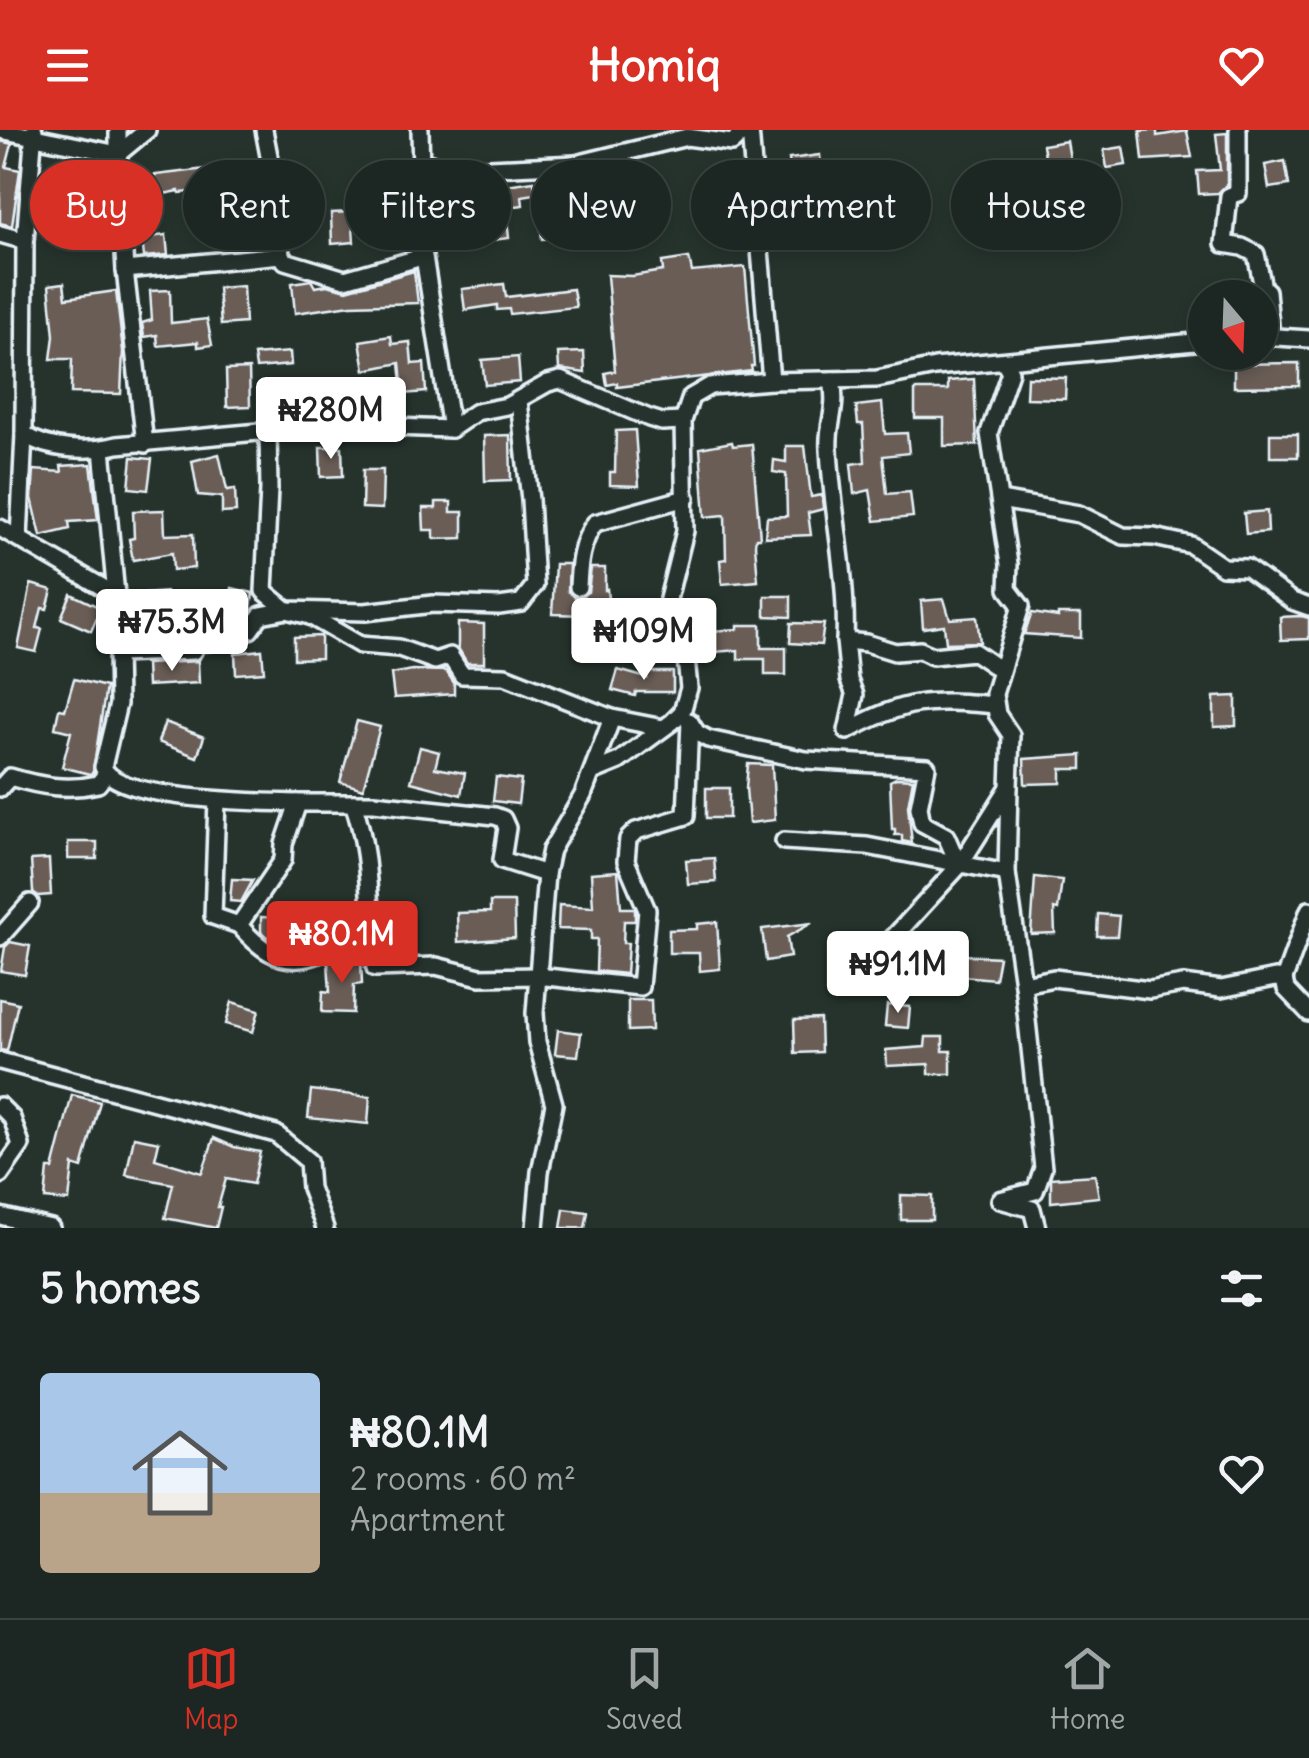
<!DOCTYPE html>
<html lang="en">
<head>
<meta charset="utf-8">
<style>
  body { margin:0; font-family:Delius,sans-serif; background:#252e2a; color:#f1f3f6; height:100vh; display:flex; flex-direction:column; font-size:38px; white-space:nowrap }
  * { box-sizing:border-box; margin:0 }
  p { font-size:32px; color:#a0a5a5 }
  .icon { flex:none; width:55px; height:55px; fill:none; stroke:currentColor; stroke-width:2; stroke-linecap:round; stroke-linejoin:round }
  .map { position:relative; height:1098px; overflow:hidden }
  .side { display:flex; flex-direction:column; background:#1c2622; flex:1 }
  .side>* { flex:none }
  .top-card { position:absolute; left:30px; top:30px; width:1250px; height:90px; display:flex; gap:20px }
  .needle { width:65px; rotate:161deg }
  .tools { position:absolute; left:1188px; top:150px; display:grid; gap:20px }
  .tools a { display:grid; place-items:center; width:90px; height:90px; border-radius:50%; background:#1c2622; box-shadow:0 5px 15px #0003,0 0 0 2px #3a4340; font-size:50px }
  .price { position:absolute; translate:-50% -85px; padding:0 22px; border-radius:10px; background:#fff; color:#222; font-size:32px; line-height:65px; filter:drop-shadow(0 2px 5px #0008) }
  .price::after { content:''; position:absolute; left:50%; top:60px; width:30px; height:22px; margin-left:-15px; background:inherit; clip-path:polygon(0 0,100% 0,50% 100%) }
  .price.active { background:#d93025; color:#fff }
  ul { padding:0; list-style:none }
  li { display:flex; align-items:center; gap:30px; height:250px; padding:0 40px }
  li span { display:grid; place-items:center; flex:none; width:280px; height:200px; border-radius:10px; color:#555 }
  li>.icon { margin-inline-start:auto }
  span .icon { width:120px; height:120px; fill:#fffc; stroke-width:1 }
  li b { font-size:42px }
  h2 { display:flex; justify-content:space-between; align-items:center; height:120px; padding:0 40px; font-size:42px }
  .tag { padding:0 35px; border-radius:45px; background:#1c2622; box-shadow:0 5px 15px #0003,0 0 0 2px #3a4340; font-size:35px; line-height:90px }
  .tag.active { background:#d93025; color:#fff }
  header { display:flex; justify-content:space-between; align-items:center; height:130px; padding:0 40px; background:#d93025; color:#fff; font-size:45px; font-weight:700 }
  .tabs { display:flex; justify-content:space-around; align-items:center; height:140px; border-top:2px solid #3a4340; background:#1c2622; font-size:28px; color:#a0a5a5 }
  .tabs a { display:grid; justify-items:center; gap:5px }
  .tabs .active { color:#d93025 }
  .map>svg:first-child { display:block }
  .building { fill:#695d57; stroke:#e8f1f8; stroke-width:2.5 }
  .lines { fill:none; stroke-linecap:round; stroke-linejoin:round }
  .minor-casing { stroke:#e8f1f8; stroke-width:22 }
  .minor { stroke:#26332d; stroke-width:15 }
</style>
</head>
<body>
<header><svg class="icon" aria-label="menu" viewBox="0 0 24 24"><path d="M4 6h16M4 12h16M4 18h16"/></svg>Homiq<svg class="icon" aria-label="heart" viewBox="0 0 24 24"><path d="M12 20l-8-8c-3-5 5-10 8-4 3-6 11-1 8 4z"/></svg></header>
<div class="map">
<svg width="1309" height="1098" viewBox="0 0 1309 1098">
  <rect width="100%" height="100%" fill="#26332d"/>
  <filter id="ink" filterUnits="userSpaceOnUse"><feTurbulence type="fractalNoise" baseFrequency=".01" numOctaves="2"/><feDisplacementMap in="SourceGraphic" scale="20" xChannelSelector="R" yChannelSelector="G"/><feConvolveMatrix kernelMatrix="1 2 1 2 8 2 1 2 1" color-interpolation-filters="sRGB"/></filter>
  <g filter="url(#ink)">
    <g class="building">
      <path d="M1157,0v6l30,-5 5,26 -49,3 -3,-29z"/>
      <path d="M1227,3v52l-9,8 -19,1 -2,-23 23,-1 -4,-36z"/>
      <path d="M0,11l12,3 -6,23 14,3 -8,56 -12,-3z"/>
      <path d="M1067,11l6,36 -24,4 -6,-36z"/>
      <path d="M1123,17l3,18 -19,3 -3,-18z"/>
      <path d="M820,25l2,20 -5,1 4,24 -27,4 -5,-45z"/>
      <path d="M1285,31l4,24 -20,3 -4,-23z"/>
      <path d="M223,37l2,22 -45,4 -1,-2 -36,7 -4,-21z"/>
      <path d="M534,51l1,13 -13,2 1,9 -14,2 -3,-22z"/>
      <path d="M106,57l5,43 -53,7 -4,-26h5l-3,-17z"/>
      <path d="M506,80l3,28 -25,3 -3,-28z"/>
      <path d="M352,82l2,30 -22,2 -1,-31z"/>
      <path d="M568,82l4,25 -30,2 -3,-25z"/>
      <path d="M267,96l2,19 -42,4 -1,-19z"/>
      <path d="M166,105l2,20 -24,2 -2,-19z"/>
      <path d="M689,128l3,14 53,-5 9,99h-3l1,5 -135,16v-4l-10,2 -2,-12 10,-2 -8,-96 25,1 31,-5 -1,-9z"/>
      <path d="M414,141l4,32 -67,2 -56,8 -3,-30 19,-3 4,7 12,-2 20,5z"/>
      <path d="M64,153l2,15 50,-7 7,60 -2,43 -50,-1 1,-34h-21l3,-23 -5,-51z"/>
      <path d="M504,154l2,13 67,-8 3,18 -66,7 -1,-5 -12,1v-5l-32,5 -3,-21z"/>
      <path d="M243,156l2,37 -24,2 -3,-37z"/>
      <path d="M170,160l1,33 36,-4 5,26 -14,2v-5l-40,4 -1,-11 -13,2 -2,-14 10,-3 -2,-29z"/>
      <path d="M391,206l1,8 18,-2 2,22 12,-1 2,29 -23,2 -3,-31 -35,7 -5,-29z"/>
      <path d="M290,222l1,13 -35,3 -2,-13z"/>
      <path d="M584,222l1,21 -26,-4 -1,-16z"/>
      <path d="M518,227l2,25 -35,3 -3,-25z"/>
      <path d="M1299,233v23l-65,1v-23z"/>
      <path d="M249,239l1,37 -23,1 -1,-37z"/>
      <path d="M1027,247l39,1 -1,21 -39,-1z"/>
      <path d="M974,249l3,66 -33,1v-28h-29v-28h33v-9z"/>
      <path d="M882,273l3,31 22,-1 2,20 -26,3 4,38 23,-2 3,25 -38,4 -5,-31 -16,4 -3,-30 14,-2 -2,-38h-5l-2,-18z"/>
      <path d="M635,300l4,56 -29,-1v-13h5l1,-41z"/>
      <rect x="1270" y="304" width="28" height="23"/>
      <path d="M510,305l1,45 -26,1 -1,-45z"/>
      <path d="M732,312l1,4 19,-2 8,94h-4l-1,6 3,37 -36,3 -2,-24 6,-1 -1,-44 -20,2 -5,-69z"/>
      <path d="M786,316h19l6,51 11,-2 1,14 -15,4 3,22 -46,2 2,-20 20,-1 -1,-42 -13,-2 1,-12 12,2z"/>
      <path d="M320,317h22l1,29 -22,1z"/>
      <path d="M219,324l8,36 8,-1 1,23 -14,1v-16l-24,-2 -6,-34z"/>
      <path d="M132,327l20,2 -4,31 -19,-2z"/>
      <path d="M91,334l7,56 -29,2 1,7 -29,7 -9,-38 2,-28 28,2 -1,-6z"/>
      <path d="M363,340h20l-1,39 -20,-1z"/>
      <path d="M436,372h15v10h12v26l-29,1v-9h-10l-1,-22h13z"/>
      <path d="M164,380l1,25 28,-1 1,34 -21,2 -1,-17 -39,7 -4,-21 5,-1 -1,-27z"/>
      <path d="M1267,381l1,21 -22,2 -2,-21z"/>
      <path d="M555,434h14l-1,27 8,7 12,-6 3,-24h14v22l2,-1 3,31 -24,2v-7l-34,-1z"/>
      <path d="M31,454l21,6 -5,19 -5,-1 -5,20 5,1 -6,23 -18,-4z"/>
      <path d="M232,458l21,5 -2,16 -6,9 -18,-8z"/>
      <path d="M166,462l2,19 -7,1 2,29 -23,1 -2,-28 -4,1 -2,-20z"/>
      <path d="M71,464l30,14 -10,23 -30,-13z"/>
      <path d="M765,466h26v21l-26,-1z"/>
      <path d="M944,469l6,20 27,-2 3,25 -34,1 -2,-18 -21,3 -2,-27z"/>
      <path d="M1032,483l26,4v-3h23v24l-57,-4z"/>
      <path d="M1301,486l8,2v21l-28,1 -1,-23z"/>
      <path d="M458,493l26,1v39h-17l-9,-15z"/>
      <path d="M791,493l33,1 -3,21 -31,-2z"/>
      <path d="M738,495h23v23h25v27h-21v-16h-27v-9l-36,3 -2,-21 38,-3z"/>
      <path d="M221,502l6,3 2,13 -22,4 1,-17z"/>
      <path d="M321,506v22l-27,1v-22z"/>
      <path d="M262,520l2,22 -28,2 -1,-21z"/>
      <path d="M198,531l1,22 -52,3 -1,-22z"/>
      <path d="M412,540l34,1 8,12v11l-60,4 -3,-24z"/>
      <path d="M618,540l29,8v-6h26v20h-37l-1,4 -23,-6z"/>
      <path d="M74,549l32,8 -13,85 -3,2 -28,-7 9,-35 -16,-4 4,-19 6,1z"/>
      <path d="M1236,566v30l-22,1v-30z"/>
      <path d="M357,591l23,6 -17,62 -23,-7z"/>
      <path d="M165,592l39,15 -7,20 -39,-15z"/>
      <path d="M420,617l19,5 -4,16 30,5 -4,22 -50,-13z"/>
      <path d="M1082,625v14h-21v14l-36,1 -1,-25z"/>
      <path d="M748,634l24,1 3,55 -26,3 -3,-35z"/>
      <path d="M496,647l25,3 -3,24 -25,-3z"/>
      <path d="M896,648l17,1 -5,27 4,37 -10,-2v-6h-7v-6h-3l-2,-48z"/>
      <rect x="706" y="658" width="23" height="30"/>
      <rect x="68" y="712" width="29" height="17"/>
      <path d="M714,728l2,24 -28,2 -2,-24z"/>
      <path d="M49,729l2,36 -13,1 -5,-4 -2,-32z"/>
      <path d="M618,741l3,37h13l1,3v10h-11l-1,22h5l-2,31 -30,-3 1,-32h-6v-9l-33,-1 1,-24 34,2 -2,-34z"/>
      <path d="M1035,747l27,3 -4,30 -4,-1 1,24 -24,1z"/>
      <path d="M232,749l21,1 -12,22 -11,-1z"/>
      <path d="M490,772h24l1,36 -57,4 -1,-29 33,-1z"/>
      <path d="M1098,784l21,2 -2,20h-20z"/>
      <path d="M261,787l64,3 -1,20 -19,6h-6l1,-8h-31l-8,-6z"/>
      <path d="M717,792l3,47 -20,2 -1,-18h-30v-23l28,-1v-5z"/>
      <path d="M812,793l-25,14 3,20 -24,4 -4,-32z"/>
      <path d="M10,812l20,4 -5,29 -24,-4 4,-24z"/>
      <path d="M963,825l36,2 -4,22 -33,-3z"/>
      <path d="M361,829l1,25 -8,1 -1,28 -31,-1 1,-21 7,1 -2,-30z"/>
      <path d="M0,869l18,4 -11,48 -7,-1z"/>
      <path d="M628,870h23l1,30 -24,1z"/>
      <path d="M232,872l27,8 -6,22 -27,-8z"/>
      <path d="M887,875l23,2 -2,21 -23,-2z"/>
      <path d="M820,889l1,33 -26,1 -1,-33z"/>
      <path d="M558,900l23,3 -3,23 -23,-2z"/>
      <path d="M926,907h17v14h8v23h-22v-10l-42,2 -1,-16 39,-3z"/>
      <path d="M311,960l59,7 -2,27 -60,-6z"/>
      <path d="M72,965l28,7 -18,66 -9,-3 -4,36 -24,-2 3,-30h5z"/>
      <path d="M134,1007l25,5 -4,17 47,14 12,-35 20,9 26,5 -7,32 -27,-5 -8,28h3l-5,21 -51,-10 8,-34 -47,-9z"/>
      <path d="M1095,1045l4,22 -48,5v-24z"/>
      <path d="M901,1065l31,1v24h-31z"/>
      <path d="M564,1079l24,3 -3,16h-24z"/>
    </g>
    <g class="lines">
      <defs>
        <g id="minor">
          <path d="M0,0l118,24v-24"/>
          <path d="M264,0l11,57 6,68 4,6 60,18 70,-20 8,-9"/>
          <path d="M420,0l3,120 28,179"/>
          <path d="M750,0l21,251"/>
          <path d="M1238,0v63l-9,3 -5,48 18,3 14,7 7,34 4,3 4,45"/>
          <path d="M422,33l46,6 108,-5"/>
          <path d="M581,98l-5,-64 111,-27 45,6 14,-13"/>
          <path d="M0,104l25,7"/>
          <path d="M125,140l156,-15"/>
          <path d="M1260,206l49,3"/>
          <path d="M832,250c6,32 -5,42 -3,69 3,64 19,127 16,192l21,2 29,9 25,-2 12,6 42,-4 25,17"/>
          <path d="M268,302l1,57 -5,102 23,19 78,2 68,-8 66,2 22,-3 14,-18 -5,-85 -11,-99"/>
          <path d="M24,304c24,17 66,18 93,11l218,-20 116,4 25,-17 31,-6 41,-23 12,-3 89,38 13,4 21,-1"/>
          <path d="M145,314l-20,-174 -7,-116 29,-24"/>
          <path d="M102,319l14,146"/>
          <path d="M1000,370l79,14 44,22 31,1 37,8 32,22 24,1 45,33 17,6"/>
          <path d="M0,398l116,67 2,109 -15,63c15,34 158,35 195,36l-14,41 -1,16 -44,65c48,57 76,32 131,3l5,40 61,-2 44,11 57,-1 103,11 7,-77 -21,-49 2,-22 8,-8 50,-15 4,-94"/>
          <path d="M19,408l5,-104 1,-193 9,-111"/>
          <path d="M578,457c1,-23 3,-45 17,-64l91,-25"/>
          <path d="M845,511l4,39 6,15 -8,36c60,-32 80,-32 147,-26"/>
          <path d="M118,524l75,-3 4,-8v-27l6,-4 42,19 5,-1 11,-15 26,-5 23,6 50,29 39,3 36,13 15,-5 12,19 43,1 107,42 51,10"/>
          <path d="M689,591l8,12 11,6 98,21 121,7 -8,40 3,16 24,13 13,30"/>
          <path d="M592,642l27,-11 53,-39 10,-10 7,-24 -4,-39 -17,-50 17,-68 -2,-110 8,-24 19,-11 61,-5 106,-2 58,-12 270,-26"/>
          <path d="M1009,657l-2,86 16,111 31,-6 96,12 33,-6 38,5 54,-11 9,1 2,10 23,24"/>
          <path d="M0,658l10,-11c30,9 57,14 88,7l8,-10"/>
          <path d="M217,670l-4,116 26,9"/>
          <path d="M298,673h76l121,13 8,3 4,9 -5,32 44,14"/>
          <path d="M353,673c16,44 15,88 19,134"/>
          <path d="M784,711l83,5 140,27"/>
          <path d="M0,807l30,-34"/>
          <path d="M1284,849l25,-69"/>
          <path d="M1023,854l20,184 -8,23 -35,9 32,9 5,19"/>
          <path d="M845,860l114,-124 50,-79 2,-52 -14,-21 -3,-20 27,-88 -13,-17 1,-25 -20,-131 21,-61 -6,-11"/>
          <path d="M0,931l276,73 32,27 2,27 15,40"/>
          <path d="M0,976l12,12 9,27 -21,30"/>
          <path d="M0,1086l51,12"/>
          <path d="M535,1098l5,-56 14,-68 -17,-62 -2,-29 11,-139 5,-24 32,-55 29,-77"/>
        </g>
      </defs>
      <use href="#minor" class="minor-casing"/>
      <use href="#minor" class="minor"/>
    </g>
  </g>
</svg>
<div class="tools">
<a><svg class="needle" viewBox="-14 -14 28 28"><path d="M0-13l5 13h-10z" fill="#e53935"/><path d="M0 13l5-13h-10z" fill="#a0a5a5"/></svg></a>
</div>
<b class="price" style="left:331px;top:332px">₦280M</b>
<b class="price" style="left:172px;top:544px">₦75.3M</b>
<b class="price" style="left:644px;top:553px">₦109M</b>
<b class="price active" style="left:342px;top:856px">₦80.1M</b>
<b class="price" style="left:898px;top:886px">₦91.1M</b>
<div class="top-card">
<a class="tag active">Buy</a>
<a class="tag">Rent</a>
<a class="tag">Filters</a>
<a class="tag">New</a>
<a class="tag">Apartment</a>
<a class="tag">House</a>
</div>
</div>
<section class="side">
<h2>5 homes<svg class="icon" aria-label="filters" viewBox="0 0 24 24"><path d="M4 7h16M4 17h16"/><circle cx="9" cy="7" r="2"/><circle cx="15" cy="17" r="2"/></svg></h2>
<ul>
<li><span style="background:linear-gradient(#a9c7e8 60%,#b9a48a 0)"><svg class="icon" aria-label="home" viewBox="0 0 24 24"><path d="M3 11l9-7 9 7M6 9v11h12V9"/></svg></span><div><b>₦80.1M</b><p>2 rooms · 60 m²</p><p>Apartment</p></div><svg class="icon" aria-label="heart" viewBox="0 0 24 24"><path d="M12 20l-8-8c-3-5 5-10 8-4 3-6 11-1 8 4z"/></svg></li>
</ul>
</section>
<nav class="tabs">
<a class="active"><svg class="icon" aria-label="map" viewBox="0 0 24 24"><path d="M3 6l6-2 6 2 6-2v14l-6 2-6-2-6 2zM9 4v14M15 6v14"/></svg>Map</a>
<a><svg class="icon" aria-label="saved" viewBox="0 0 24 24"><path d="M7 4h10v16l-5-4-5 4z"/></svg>Saved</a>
<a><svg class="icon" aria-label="home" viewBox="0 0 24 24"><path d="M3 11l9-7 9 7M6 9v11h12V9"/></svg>Home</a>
</nav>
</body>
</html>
